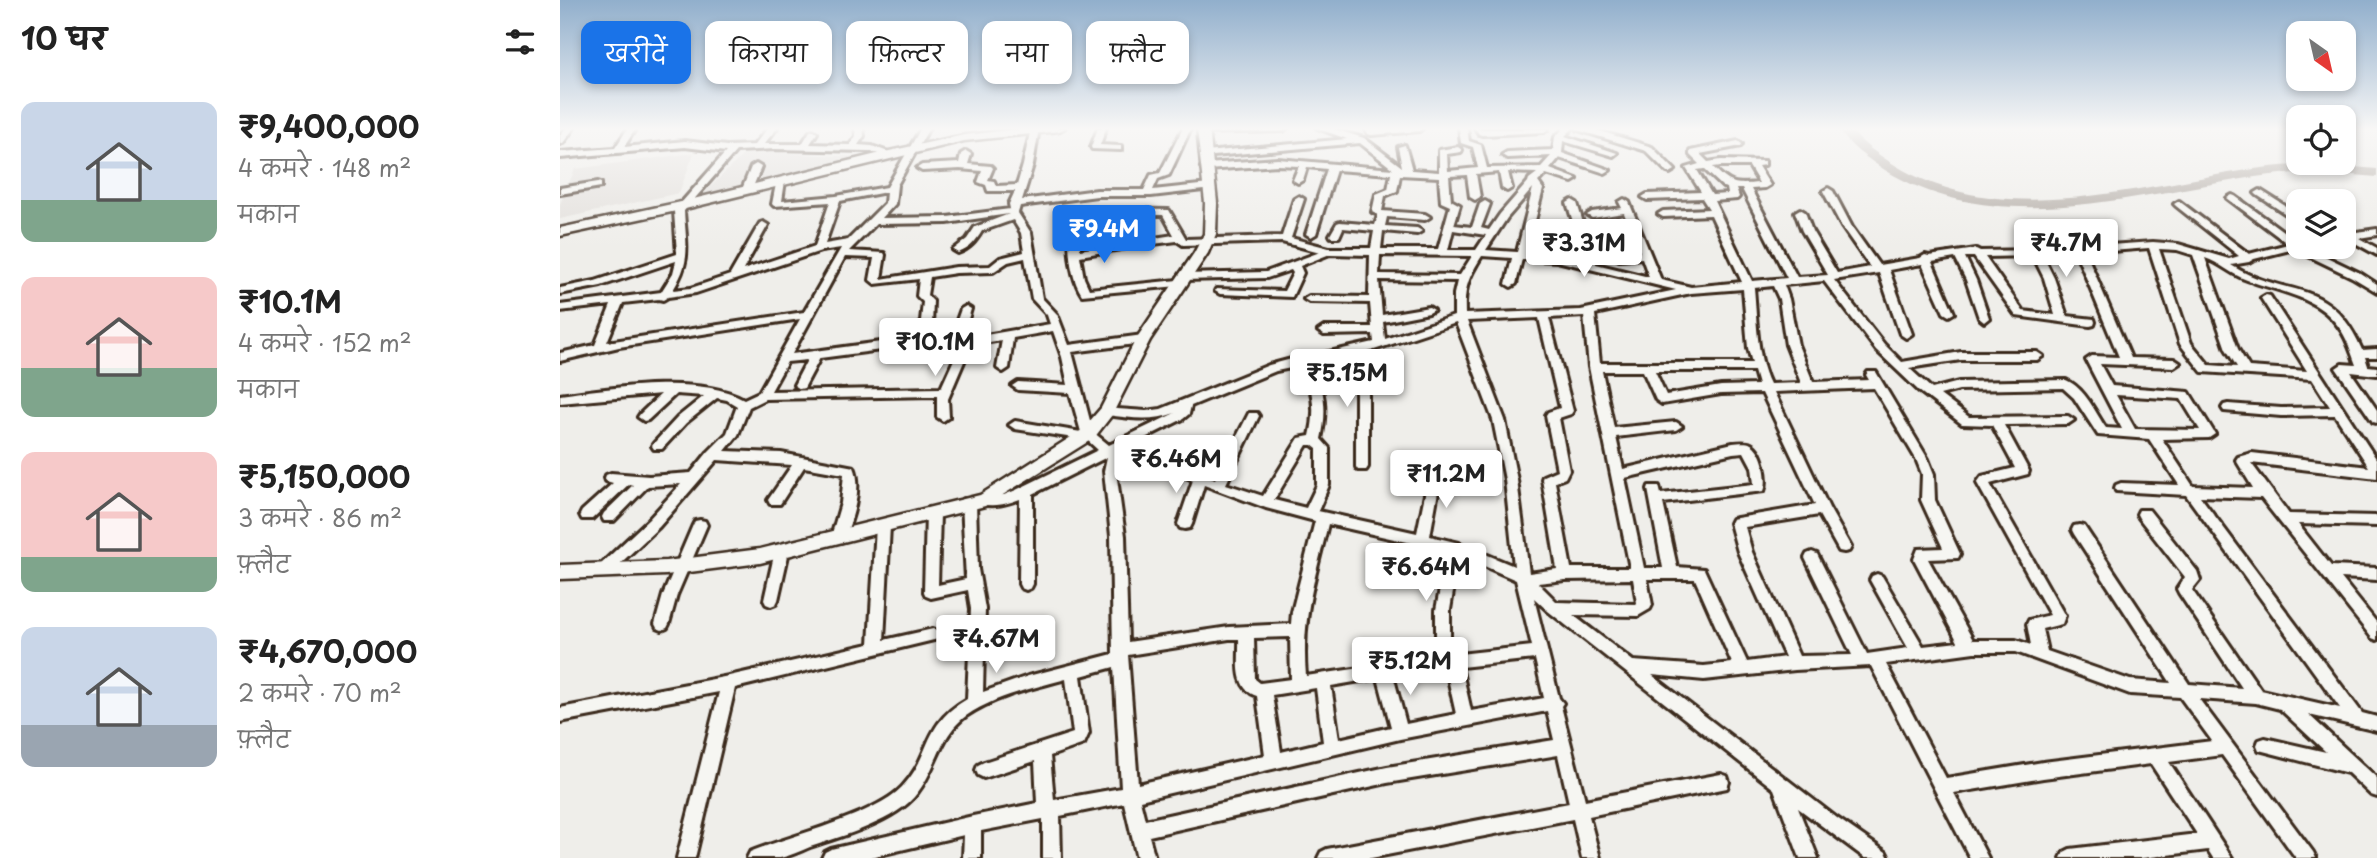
<!DOCTYPE html>
<html lang="hi">
<head>
<meta charset="utf-8">
<style>
  body { margin:0; font-family:"Playpen Sans","Playpen Sans Deva",sans-serif; background:#f6f6f6; color:#222; height:100vh; display:flex; flex-direction:column; font-size:26px; white-space:nowrap }
  * { box-sizing:border-box; margin:0 }
  p { font-size:23px; color:#767676 }
  .icon { flex:none; width:38px; height:38px; fill:none; stroke:currentColor; stroke-width:2; stroke-linecap:round; stroke-linejoin:round }
  .map { position:relative; flex:1; overflow:hidden }
  .sheet { display:flex; flex-direction:column; background:#fff; width:560px }
  .sheet>* { flex:none }
  .banner { position:absolute; left:21px; top:21px; width:665px; height:63px; display:flex; gap:14px }
  .needle { width:46px; rotate:146deg }
  .controls { position:absolute; left:1726px; top:21px; display:grid; gap:14px }
  .controls a { display:grid; place-items:center; width:70px; height:70px; border-radius:14px; background:#fff; box-shadow:0 4px 10px #0003; font-size:35px }
  .price { position:absolute; translate:-50% -60px; padding:0 16px; border-radius:7px; background:#fff; color:#222; font-size:23px; line-height:46px; filter:drop-shadow(0 2px 4px #0008) }
  .price::after { content:''; position:absolute; left:50%; top:42px; width:21px; height:16px; margin-left:-10px; background:inherit; clip-path:polygon(0 0,100% 0,50% 100%) }
  .price.on { background:#1a73e8; color:#fff }
  ul { padding:0; list-style:none }
  li { display:flex; align-items:center; gap:21px; height:175px; padding:0 21px }
  li span { display:grid; place-items:center; flex:none; width:196px; height:140px; border-radius:14px; color:#555 }
  li>.icon { margin-inline-start:auto }
  span .icon { width:84px; height:84px; fill:#fffc; stroke-width:1 }
  li b { font-size:30px }
  h2 { display:flex; justify-content:space-between; align-items:center; height:84px; padding:0 21px; font-size:30px }
  .chip { padding:0 24px; border-radius:14px; background:#fff; box-shadow:0 4px 10px #0003; font-size:24px; line-height:63px }
  .chip.on { background:#1a73e8; color:#fff }
  main { display:flex; flex:1; min-height:0 }
  .map>svg:first-child { display:block }
  .built { fill:#e2dfdb }
  .lines { fill:none; stroke-linecap:round; stroke-linejoin:round }
  .river { fill:#afa8a1; fill-rule:evenodd }
  .minor-casing { stroke:#3b2a1e; stroke-width:6 }
  .major-casing { stroke:#3b2a1e; stroke-width:5 }
  .minor { fill:#f6f6f2; fill-rule:evenodd }
  .major { fill:#f6f6f2; fill-rule:evenodd }
</style>
</head>
<body>
<main>
<section class="sheet">
<h2>10 घर<svg class="icon" aria-label="filters" viewBox="0 0 24 24"><path d="M4 7h16M4 17h16"/><circle cx="9" cy="7" r="2"/><circle cx="15" cy="17" r="2"/></svg></h2>
<ul>
<li><span style="background:linear-gradient(#c9d6e8 70%,#7fa58c 0)"><svg class="icon" aria-label="home" viewBox="0 0 24 24"><path d="M3 11l9-7 9 7M6 9v11h12V9"/></svg></span><div><b>₹9,400,000</b><p>4 कमरे · 148 m²</p><p>मकान</p></div></li>
<li><span style="background:linear-gradient(#f6c9c9 65%,#7fa58c 0)"><svg class="icon" aria-label="home" viewBox="0 0 24 24"><path d="M3 11l9-7 9 7M6 9v11h12V9"/></svg></span><div><b>₹10.1M</b><p>4 कमरे · 152 m²</p><p>मकान</p></div></li>
<li><span style="background:linear-gradient(#f6c9c9 75%,#7fa58c 0)"><svg class="icon" aria-label="home" viewBox="0 0 24 24"><path d="M3 11l9-7 9 7M6 9v11h12V9"/></svg></span><div><b>₹5,150,000</b><p>3 कमरे · 86 m²</p><p>फ़्लैट</p></div></li>
<li><span style="background:linear-gradient(#c9d6e8 70%,#9aa5b1 0)"><svg class="icon" aria-label="home" viewBox="0 0 24 24"><path d="M3 11l9-7 9 7M6 9v11h12V9"/></svg></span><div><b>₹4,670,000</b><p>2 कमरे · 70 m²</p><p>फ़्लैट</p></div></li>
</ul>
</section>
<div class="map">
<svg width="1817" height="858" viewBox="0 0 1817 858">
  <rect width="100%" height="100%" fill="#efeeea"/>
  <filter id="ink" filterUnits="userSpaceOnUse"><feTurbulence type="fractalNoise" baseFrequency=".0143" numOctaves="2"/><feDisplacementMap in="SourceGraphic" scale="14" xChannelSelector="R" yChannelSelector="G"/><feConvolveMatrix kernelMatrix="1 2 1 2 8 2 1 2 1" color-interpolation-filters="sRGB"/></filter>
  <g filter="url(#ink)">
    <g class="built">
      <path d="M187,151l112,6 -160,41z"/>
      <path d="M134,153l-15,40 -119,26v-15l15,-35z"/>
    </g>
    <g class="lines">
      <path class="river" d="M1278,128h12c11,16 29,27 45,37 112,69 255,16 375,2 36,-4 72,-1 107,2v8c-35,-3 -71,-6 -106,-2 -125,15 -270,67 -386,-5 -17,-11 -37,-24 -47,-42z"/>
      <defs>
        <g id="minor">
          <path d="M6,128h8l-11,15 -3,1v-9z"/>
          <path d="M68,128h8l-12,19 61,-6 42,5 27,-1 14,-17h9l-13,16h38l8,-13 3,-1 4,3 -7,11 40,1 6,-9 -1,-8h8l1,8 -6,9 14,1 22,8 -5,3 -21,-6 -93,-2 -39,2 -52,60c2,35 8,48 -11,79l18,-2 39,-13 30,-52 3,-1 5,3 -25,45 72,-24 15,-44 -56,4 -2,-2 5,-25h6l2,2 -3,20 54,-5 51,-9 34,-59h8l-32,57 -2,19 -13,14 65,-1 63,-8 -1,-5 6,-13h-27l-2,-6 -8,-3 4,-11 -22,-2 -38,2 -5,-3 5,-3 37,-2 2,-9 5,-3 5,3 -3,10 23,2 2,2 -5,12 6,1 2,5 21,-1 6,-20 8,-37h8l-6,37 -11,35 75,-10h47l7,-15 9,-2 23,-45h8l-22,47 -11,4 -5,11 56,-6 3,1v4l-61,7h-54l-77,10 -2,7 13,20 11,65 15,16 12,31 74,-10 6,4 -6,4 -71,9 21,80 16,13 66,-32c-22,9 -45,5 -68,2l-4,-1 -2,-3 2,-3 43,3 15,-2 108,-44 34,-9 4,1 67,-15 -1,-8 -49,1 -6,-4 6,-4h48l-2,-24 -61,-1 -5,-3 5,-3 60,1 1,-42 -40,-1 -30,12 3,7 -11,24 -72,-3 -5,-3 1,-2 68,2 9,-18 -2,-3 -24,8 -84,2 -5,-3 5,-3 83,-2 54,-20 -38,-10 -99,3 -6,-4 -32,4 -5,-3 1,-2 33,-5 -11,-20h-52l-5,-3 5,-3 58,1 17,29 96,-3 12,-37 5,-3 5,3 -13,39 38,10h42l3,-17 -31,-3 -4,9h-8l-1,-2 7,-12 3,-1 35,3 3,-10 -6,-3 4,-18 12,-5 3,-15 -55,-4 -20,64 -5,3 -5,-3 21,-65 -20,-2 -4,13 -5,3 -5,-3 6,-14 -21,-1 -72,5 -5,-3 5,-3 72,-5 115,10 -33,-26 -158,14v-4l3,-1 142,-13 -30,-11h13l34,10 38,29 -4,-20 7,-2 7,25 27,2v-22l19,-3 4,3 -1,2 -14,2 1,17 30,-3 -5,-21 -12,-4 -2,-15h8l2,13 12,4 6,23 54,-1 10,-11 -44,2 -5,-3 5,-3 46,-2 2,-13 9,-9h9l-8,8 52,17 -4,3 -50,-15 -1,12 48,17 -5,3 -46,-15 -9,11 27,10 -5,3 -26,-8 -8,8 5,7 -16,64 30,2 29,7 -4,-29 -7,-5 -8,-25 5,-3 5,3 7,23 8,5 4,33 53,13 -7,-19 -23,2 -5,-3 5,-3 21,-2 -8,-17 -27,4 -5,-3 5,-3 25,-4 -6,-16 -32,5 -5,-3 5,-3 30,-4 -3,-6 5,-3 5,3 32,78 30,7 51,-5 -31,-67 -48,2 -5,-3 5,-3 46,-2 -7,-11 -55,2 -5,-3 5,-3 54,-2 -15,-24 13,-4 -9,-9v-4l48,-10 4,3 -1,2 -41,8 8,8 13,-2 44,1v4l-7,1 12,19 -5,3 -14,1 46,88 31,-2 -26,-44 -7,-19 5,-3 5,3 7,19 25,42 33,-6 -28,-40 -19,-36 5,-3 5,3 19,36 27,38 41,-7 5,-3 4,1 47,-7 4,2 57,-1 116,-8 25,2 51,15 10,-3 -63,-50 -2,-2 5,-3 70,53 39,-10 -61,-46 5,-3 3,1 63,46v5h8l54,26 17,11v8l-25,-15 -58,-28 -40,10 -5,3 -18,3c55,35 98,9 131,85l15,-1v8h-12l3,9 9,1v8l-26,-3 26,38v13l-4,-1 -37,-54 6,-4 14,1c-5,-13 -9,-28 -18,-39 -21,-30 -59,-34 -91,-46 -15,-5 -28,-18 -42,-22l33,91 11,18 58,4 -46,-73 5,-3 4,1 107,164v18l-126,-15 38,51 88,2v10l-79,-2 33,42 46,2v12l-36,-2 36,45v17l-5,-2 -111,-140 -61,-2 162,217 15,4v14l-68,-16 68,63v19l-6,-2 -23,-22 -89,-23 -2,-5 2,-5 6,-2 61,14 -46,-43 -24,-6 -57,-4 114,153 3,6h-20l-74,-103 -53,7 63,96h-19l-5,-8 -66,8h-81l3,-6 6,-3 127,-15 -46,-70 -108,14 -89,15 34,65h-18l-99,-192 -76,4 -91,10 -52,-5 185,143 49,34 3,6h-24l-67,-50 20,50h-18l-26,-69 -226,-178 -14,-13 25,100 4,5 -2,3 24,94 136,-26 6,2 2,6 -2,6 -138,28 11,42h-18l-9,-39 -202,39h-53l3,-6 6,-3 242,-46 -11,-48 -171,28 -238,53 6,22h-18l-13,-55 -64,13 1,42h-18v-39l-62,12v27h-18l1,-23 -97,23h-45l3,-6 6,-3 142,-33 64,-13 -2,-42 -51,17 -6,-3 -2,-5 2,-5 6,-3 89,-29 -7,-54c-33,9 -71,17 -100,37 -26,19 -29,51 -48,76 -20,29 -76,44 -108,55 -10,4 -20,9 -30,11 -11,0 -22,0 -33,0l3,-6c39,-16 124,-36 152,-65 30,-31 19,-62 65,-88l4,-90 -3,-19 -37,8 -5,-2 -2,-4 2,-79 2,-4h10l2,4 -2,72 28,-6 -4,-76 2,-4h10l2,4 2,66 7,40 -2,83 45,-16 85,-22 -2,-118 -7,-65 3,-14 -74,37v90l-2,4 -5,2 -5,-2 -2,-4 1,-85c-13,5 -25,8 -40,5l-2,-4 2,-4 24,-1 12,-5 82,-40 -11,-10 -72,-11 -6,-4 6,-4 66,11 -11,-39 -52,-3 -6,-4 6,-4 50,3 -6,-28 -9,-26 -40,7 -4,30 -6,4 -6,-4 5,-28 -31,5 -23,54 1,18 -6,4 -6,-4v-21l-172,3 -16,8 -11,28 -13,16 56,2 73,14c9,21 -2,54 -11,74l-5,1 -5,-1 -2,-4 10,-34 3,-29 -40,-7 -24,37h-10l-2,-4 24,-35 -75,-5 -58,67 -49,46 -5,2 -5,-2 -2,-4 2,-4 49,-46 32,-35 -33,2 -34,35h-10l-2,-4 2,-4 29,-28 -4,-1 -37,35h-10l-2,-4 2,-4 31,-28 -7,-2 -1,-3 1,-3 5,-2 38,3 42,-3 17,-21 19,-19 10,-27 -10,-6 -10,-2 -31,25 -24,26h-8l-2,-3 2,-3 24,-26 26,-21 -28,-2 -28,26 -4,1 -6,-4 2,-3 21,-20 -101,9v-8c50,-7 139,-21 184,4l15,-7 41,-73 -181,28 -59,14v-8l35,-8 16,-40 -51,6v-6l101,-13 12,-19 3,-12 -75,25 -41,8v-6l35,-7 82,-27 -3,-43 52,-59 -41,-5 -125,11v-6l55,-4zM1161,166h28l10,17c-25,2 -28,2 -46,-16zM1144,169l19,18 4,1 1,6 -16,1 -15,-25zM939,172l3,16 5,3 5,-3 -4,-16 29,1 -8,6 -1,3 -28,32 -11,16 -8,-2 9,-24 -5,-3 -5,3 -8,23 -18,-2 6,-20 -9,-5 -2,-24 18,-1 3,22 5,3 5,-3 -4,-23zM840,175l39,2 2,25 9,4 -12,43h-57l2,-18 34,3 5,-3 -5,-3 -32,-2 2,-9 38,3 5,-3 -5,-3 -43,-3 3,-15 12,-5zM973,188l-16,64 -31,-2 21,-32zM1176,189h6l45,89 -35,3 -38,-80 23,-2 2,-2zM326,192l-1,11 -37,37 -23,4 15,-43zM449,214l-34,13 -8,12 -14,11 5,3c12,-4 18,-12 24,-22l31,-11 8,13 3,19 -24,6 -10,8 -34,1 -75,12 4,-24 -1,-2 -35,-2 27,-27 71,-1zM893,230l33,5 -10,15h-28zM281,248l-37,64 -197,30 16,-39 36,-4 4,1 5,-3 28,-4 125,-42zM1589,248l31,96 22,28 110,7 18,28 -49,1 -53,-4 -4,1 -2,3 2,3 57,5 54,-1 34,52 -117,-14 -14,4 -2,3 17,28 -60,-2 -31,-47 47,-1 6,-4 -26,-42 -77,-6 -12,-22 74,3 6,-4 -6,-4 -43,-1 -45,-105zM1599,249l18,1 16,5 33,94 11,18 -28,-2 -18,-22zM1516,253l43,104 -27,-1 -6,4 36,69 -16,-1c-11,-16 -21,-40 -40,-48l-107,2 -27,7 -23,-21 52,-8h76l6,-4 -6,-4h-76l-59,10 -18,-18 -50,-64 45,-7 21,61 6,4 6,-4 -23,-64 33,-6 22,49 5,3 5,-3 -22,-51 23,-4 11,22 13,38 5,4 5,-4 -13,-38 -11,-23h9l42,59 74,10 4,-1 1,-3 -1,-3 -27,-3 -13,-38 -11,-22zM820,255l92,1 -12,19 -81,-1zM922,256l30,2 -6,26 5,3 5,-3 6,-25 35,2 119,29 -95,20 -116,4c-1,-26 3,-36 17,-58zM1473,256l11,22 11,37 -32,-4 -38,-54zM285,257l29,1 -4,22 5,4 44,-5 -2,17 6,6 -3,28 2,3 31,1 3,8 5,2 -20,44 -170,3 16,-29 20,-2 -13,25 6,4 4,-1 16,-30 61,-8 6,-4 -6,-4 -89,12zM465,258l7,41 15,16 3,9 -82,14 -4,-5 7,-24 -5,-3 -5,3 -6,17h-23l1,-25 -6,-6 3,-18 26,-4 37,-1 15,-10zM819,280l78,1 -3,13v22l-69,23 -2,-17 46,-9 5,-3 -5,-3 -47,8zM1264,281l52,69 43,41 43,33 30,1 23,43 -33,8 -5,7 73,132 -21,5 -2,4 4,21 -15,-5h-43l-45,-81 30,-1 2,-4 -25,-54 -1,-26 -6,-15 -52,-87h-8l-2,3 3,5 -56,2 -15,-37 -9,-46 -5,-14zM1213,286l6,13 7,46 15,38 -31,1c-14,-29 -13,-65 -16,-96zM1183,289l5,59 4,15h-152l-5,-49 96,-21zM1024,316l5,51 41,201h-59l-16,-86 10,-4 4,-8 -10,-52 12,-4 2,-3 -24,-93zM979,318l21,90 -12,4 -2,3 11,55 -14,6 -1,3 15,90 -28,4 -12,-93 -12,-60 -38,-99zM896,323l37,97 12,60 9,86 -55,-23 -29,-7 11,-61 -1,-3h-10l-1,3 -12,58 -99,-22 11,-26v-37l-8,-9c6,-27 5,-51 -10,-75l45,-9v112l2,3h8l2,-3v-115zM741,366c13,22 15,45 9,70l-11,2 -36,58 -37,-12 33,-68 -2,-3h-8l-34,66 -52,-22 -44,-6 64,-32 6,-5 2,-8 85,-35zM1042,371h41l13,29 6,4 59,-10 41,-1 53,112 -78,13 -5,1 -2,4 8,29 47,105 -38,5 -43,-93 -27,-2 -14,-64 101,-12c5,-11 -1,-41 -13,-47 -5,-3 -13,-1 -18,-1l-110,26 -7,-32 60,-7 6,-4 -6,-4 -62,6zM1095,371h99l4,14 -37,1 -55,9zM1314,388l42,71 6,15 -1,26 22,48 -25,1 -4,10 44,83 -35,4 -41,-70 -5,-2 -5,2 -2,4 38,68 -41,6 -50,-100 -5,-2 -5,2 -2,4 47,97 -53,1 -47,-104 -7,-25 74,-12 20,36 5,1 5,-1 2,-4 -22,-39 -55,-116zM1503,388l11,10 24,37 51,4 30,46 -58,-2 -5,2 -1,3 1,3 70,4 154,213 -79,-18 -69,-100 8,-10 -3,-9 -48,-61h-10l-2,4 2,4 46,59 -8,12 2,4 63,95 -53,-4 -105,-158 -5,-1 -5,1 -2,4 2,4 97,149 -41,-3 -83,-29 -5,-22 20,-5 3,-8 -75,-132 38,-10 1,-3 -25,-46 64,-1 6,-4 -6,-4 -99,1 -29,-22 19,-5zM1556,395l65,4 19,31 -65,-1zM747,445h5l5,4v36l-11,23 -32,-8zM1184,452l8,15 2,17 -93,10 -2,-8h-10l-1,3 15,79h-19l-19,-90 108,-25zM559,460l42,6 32,14 -15,44 2,4 5,1 5,-1 2,-4 12,-39 62,23 49,13 -23,91 -1,12 -62,3 -101,15 -3,-106 -9,-65zM768,524l119,27 -11,59v47l-130,19c-5,-57 9,-98 22,-152zM899,555l57,25 16,66 -82,9v-45zM1073,579l4,24 -1,1 -79,-2 -19,-19 27,-3zM1087,579h48l37,84 -28,3 -71,-5 -60,-46 65,1 12,-7 2,-4zM730,637l1,42 -31,4 -5,-4 -1,-41zM669,639h10c1,20 -6,49 18,57l8,59 -127,29 -10,-129zM1414,652h42l114,42 50,3 32,44 -169,21 -97,16 -60,-114zM975,659l9,39 -73,13 -10,-44zM554,667l7,121 -67,12 -4,-44 34,-12 5,-11 -8,-57zM886,669l10,45 -50,10 -13,-49zM818,678l13,49 -52,12 -8,-53zM756,688l7,54 -42,10 -9,-57zM987,711l7,29 -167,27 -242,53 -5,-20 260,-61z"/>
          <path d="M538,128h8l-6,17 21,1v4l-29,-1 -1,-2z"/>
          <path d="M643,128h84l-4,3 -83,2 -1,-2z"/>
          <path d="M805,128h58l-4,3 -48,4 -3,-1z"/>
          <path d="M915,128l9,1h64l-4,3 -62,3 -3,-1z"/>
          <path d="M1017,128h13l62,19 23,23 -5,3 -3,-1 -21,-21 -68,-21z"/>
          <path d="M196,164l5,3 -8,20 -5,3 -3,-1 -2,-2 8,-20z"/>
          <path d="M38,182l3,1v4l-41,7v-6z"/>
          <path d="M1700,190l38,24v8l-41,-27 -2,-2z"/>
          <path d="M515,213l5,3v34l46,-8 5,3 -5,3 -46,8 4,22 5,11 89,-9 5,3 -5,3 -96,9c-14,-22 -14,-53 -12,-79z"/>
          <path d="M1817,229v6l-18,3 18,10v7l-29,-16 -5,1v-6z"/>
          <path d="M140,520l5,1 2,4 -30,70 -8,29 -2,4 -5,2 -5,-2 -2,-4 8,-29 30,-70 2,-4z"/>
          <path d="M323,521l5,1 2,4 -6,114 49,-11 5,2 2,4 -2,4 -203,49 -40,170h-18l42,-166 -159,30v-14l169,-32 140,-32 7,-118 2,-4z"/>
          <path d="M222,545l5,2 2,4 -11,49 -2,4 -5,2 -5,-2 -2,-4 11,-49 2,-4z"/>
        </g>
        <g id="major">
          <path d="M468,128h37l-6,3 -95,10 -283,69 -121,26v-8l121,-26 208,-51 75,-16z"/>
          <path d="M637,128h12l8,75 -1,31 -8,19 -58,87 -38,75 -18,23 -109,68 -225,57 -94,12 -106,4v-14l106,-4 94,-12 220,-54 102,-65 19,-22 35,-69 58,-86 10,-19 1,-31z"/>
        </g>
      </defs>
      <use href="#minor" class="minor-casing"/>
      <use href="#major" class="major-casing"/>
      <use href="#minor" class="minor"/>
      <use href="#major" class="major"/>
    </g>
  </g>
  <linearGradient id="sky" x2="0" y2="1"><stop stop-color="#91afcc"/><stop offset="0.52" stop-color="#f8f7f6"/><stop offset="1" stop-color="#f8f7f6" stop-opacity="0"/></linearGradient>
  <rect width="1817" height="248" fill="url(#sky)"/>
</svg>
<div class="controls">
<a><svg class="needle" viewBox="-14 -14 28 28"><path d="M0-13l5 13h-10z" fill="#e53935"/><path d="M0 13l5-13h-10z" fill="#767676"/></svg></a>
<a><svg class="icon" aria-label="locate" viewBox="0 0 24 24"><circle cx="12" cy="12" r="6"/><path d="M12 2v4M12 18v4M2 12h4M18 12h4"/></svg></a>
<a><svg class="icon" aria-label="layers" viewBox="0 0 24 24"><path d="M12 4l9 5-9 5-9-5zM3 14l9 5 9-5"/></svg></a>
</div>
<b class="price on" style="left:544px;top:265px">₹9.4M</b>
<b class="price" style="left:1024px;top:279px">₹3.31M</b>
<b class="price" style="left:1506px;top:279px">₹4.7M</b>
<b class="price" style="left:375px;top:378px">₹10.1M</b>
<b class="price" style="left:787px;top:409px">₹5.15M</b>
<b class="price" style="left:616px;top:495px">₹6.46M</b>
<b class="price" style="left:886px;top:510px">₹11.2M</b>
<b class="price" style="left:866px;top:603px">₹6.64M</b>
<b class="price" style="left:436px;top:675px">₹4.67M</b>
<b class="price" style="left:850px;top:697px">₹5.12M</b>
<div class="banner">
<a class="chip on">खरीदें</a>
<a class="chip">किराया</a>
<a class="chip">फ़िल्टर</a>
<a class="chip">नया</a>
<a class="chip">फ़्लैट</a>
</div>
</div>
</main>
</body>
</html>
